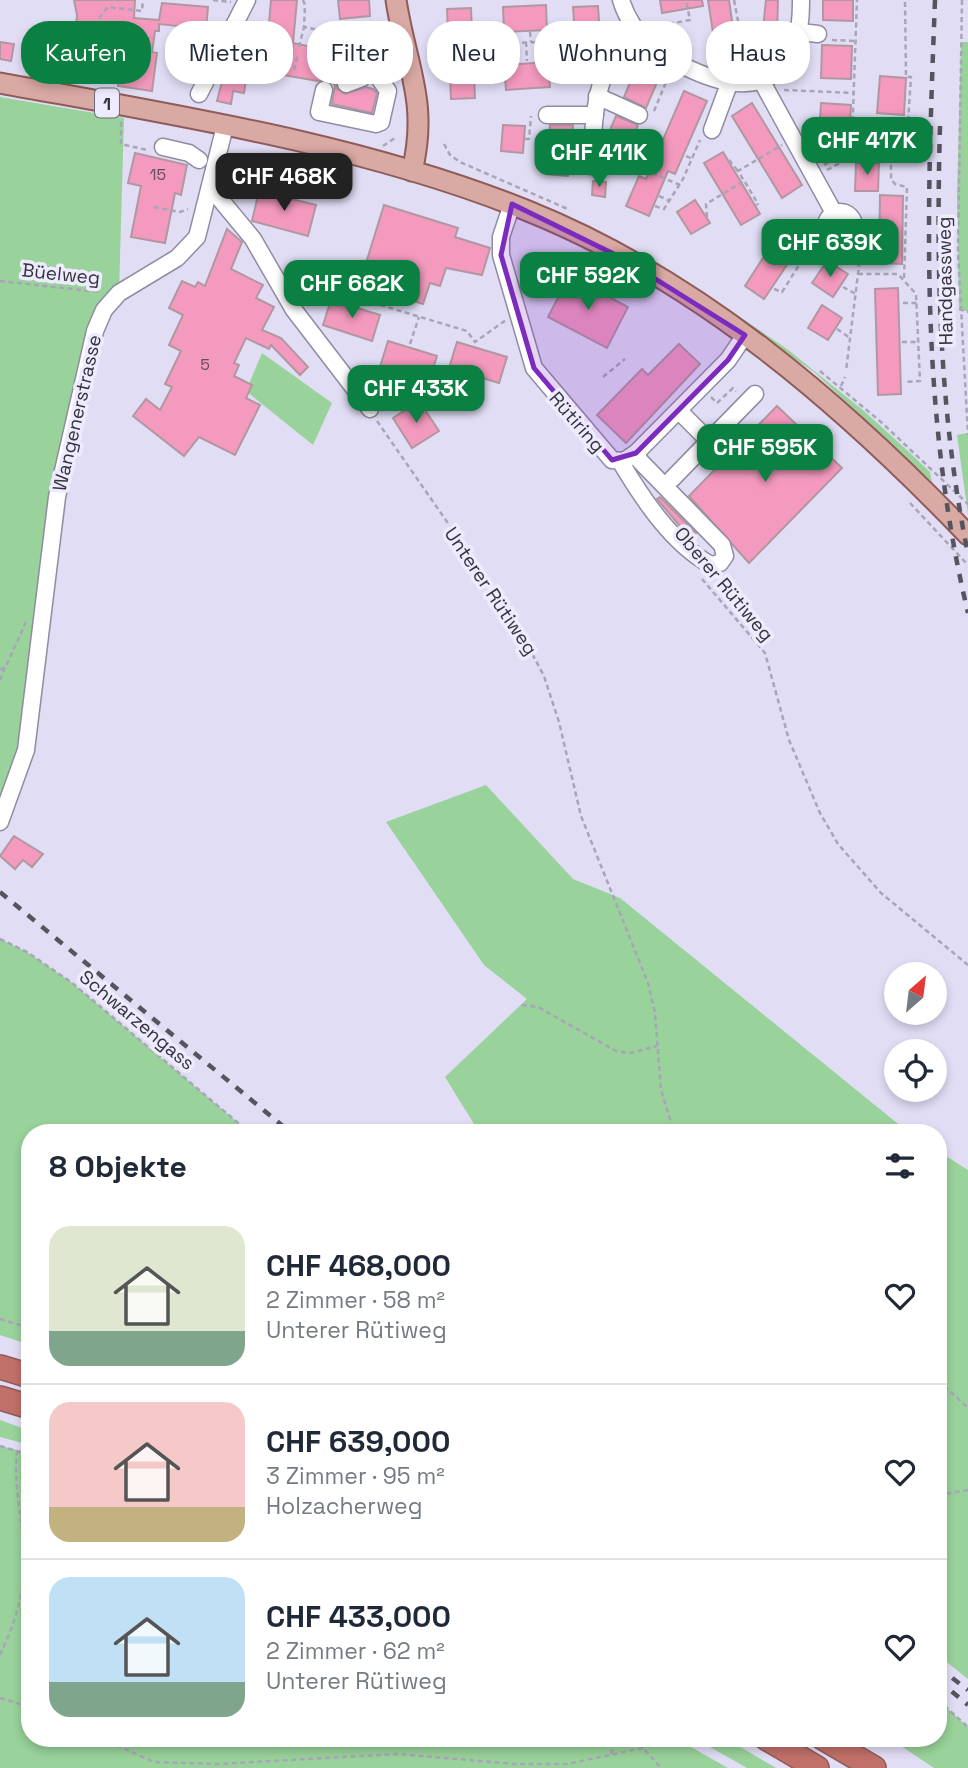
<!DOCTYPE html>
<html lang="de">
<head>
<meta charset="utf-8">
<style>
  body { margin:0; font-family:"Space Grotesk",sans-serif; background:#f6f6f7; color:#1f2937; height:100vh; display:flex; flex-direction:column; font-size:26px; white-space:nowrap }
  * { box-sizing:border-box; margin:0 }
  p { font-size:23px; color:#747a83 }
  .icon { flex:none; width:38px; height:38px; fill:none; stroke:currentColor; stroke-width:2; stroke-linecap:round; stroke-linejoin:round }
  .map { position:relative; flex:1; overflow:hidden }
  .details { position:absolute; left:21px; top:1124px; width:926px; height:623px; display:flex; flex-direction:column; background:#fff; border-radius:28px; box-shadow:0 4px 10px #0003 }
  .details>* { flex:none }
  .guide { position:absolute; left:21px; top:21px; width:928px; height:63px; display:flex; gap:14px }
  .needle { width:46px; rotate:28deg }
  .controls { position:absolute; left:884px; top:962px; display:grid; gap:14px }
  .controls a { display:grid; place-items:center; width:63px; height:63px; border-radius:50%; background:#fff; box-shadow:0 4px 10px #0003; font-size:35px }
  .price { position:absolute; translate:-50% -60px; padding:0 16px; border-radius:14px; background:#0b8043; color:#fff; font-size:23px; line-height:46px; filter:drop-shadow(0 2px 4px #0008) }
  .price::after { content:''; position:absolute; left:50%; top:42px; width:21px; height:16px; margin-left:-10px; background:inherit; clip-path:polygon(0 0,100% 0,50% 100%) }
  .price.selected { background:#222; color:#fff }
  ul { padding:0; list-style:none }
  li { display:flex; align-items:center; gap:21px; height:175px; padding:0 28px }
  li+li { border-top:2px solid #e0e1e3 }
  li span { display:grid; place-items:center; flex:none; width:196px; height:140px; border-radius:21px; color:#555 }
  li>.icon { margin-inline-start:auto }
  span .icon { width:84px; height:84px; fill:#fffc; stroke-width:1 }
  li b { font-size:30px }
  h2 { display:flex; justify-content:space-between; align-items:center; height:84px; padding:0 28px; font-size:30px }
  .pill { padding:0 24px; border-radius:28px; background:#fff; box-shadow:0 4px 10px #0003; font-size:24px; line-height:63px }
  .pill.selected { background:#0b8043; color:#fff }
  .map>svg:first-child { display:block }
  .green { fill:#99d29a }
  .building { fill:#f49abe; stroke:#b197a0; stroke-width:2 }
  .lines { fill:none; stroke-linecap:round; stroke-linejoin:round }
  .minor-casing { stroke:#8f8ca2; stroke-width:19 }
  .major-casing { stroke:#8f5b59; stroke-width:23 }
  .highway-casing { stroke:#8f5b59; stroke-width:26 }
  .path { stroke:#a8a5b8; stroke-width:2.5; stroke-dasharray:5 3.5; stroke-linecap:butt }
  .minor { stroke:#fff; stroke-width:16 }
  .major { stroke:#d9a9a4; stroke-width:19 }
  .highway { stroke:#c07068; stroke-width:23 }
  .rail { stroke:#55545f; stroke-width:4.5; stroke-dasharray:9 9; stroke-linecap:butt }
  .marked { fill:#7b2cbf; fill-opacity:0.2; stroke:#7b2cbf; stroke-width:5; stroke-linejoin:round }
  .labels { text-anchor:middle; dominant-baseline:central; stroke-width:7; stroke-linejoin:round; paint-order:stroke }
  .number-label { font-size:16px; fill:#644d5c }
  .shield { fill:#eeebff; stroke:#6c6a76; stroke-width:2 }
  .shield-label { font-size:18px; font-weight:bold; fill:#34333c }
  .street-label { font-size:19px; fill:#34333c; stroke:#eeebff }
</style>
</head>
<body>
<div class="map">
<svg width="968" height="1768" viewBox="0 0 968 1768">
  <rect width="100%" height="100%" fill="#e1ddf5"/>
  <g class="green">
    <path d="M961,42h7v270l-9,-3 -2,-113z"/>
    <path d="M0,97l124,21 -5,175 -36,88 -57,369 -26,72z"/>
    <path d="M579,221l130,75 78,53 77,62 45,41 21,20 2,10 -118,-110 -114,-78z"/>
    <path d="M262,353l70,50 -19,42 -67,-54z"/>
    <path d="M968,433v81l-11,-79z"/>
    <path d="M486,785l87,94 47,19 288,234h-429l-34,-55 82,-78 -43,-34 -98,-143z"/>
    <path d="M0,939l27,13 44,30 178,150h-219v213l-30,-10z"/>
    <path d="M938,1151l30,19v509l-30,-24z"/>
    <path d="M0,1420l30,11v14l-30,-8z"/>
    <path d="M0,1446l30,7v285h645l53,30h-728z"/>
    <path d="M938,1700l30,27v41h-34l-45,-30h49z"/>
    <path d="M694,1738h31l51,30h-29z"/>
  </g>
  <g class="building">
    <path d="M74,0h61l-1,18 25,2 3,-17 46,4 -2,22 -47,-5v7h-4l-3,21 5,1 -5,38 -34,-5 5,-35 -36,-4 1,-7 -13,-4 2,-21z"/>
    <path d="M271,0h26l-4,43 53,11 -3,20 -7,8v6l9,6 21,-7 7,2 4,4 -5,20 -40,-9 3,-19 -8,-5 -9,1 -70,-12 -4,24 -11,-2 -2,13 -14,-3 10,-39 14,2 2,-12 38,6 10,-4 2,-9 -4,-5 -21,-5z"/>
    <path d="M338,0h31l1,16 -30,3z"/>
    <path d="M660,0h42l1,6 -41,7z"/>
    <path d="M708,0h21l8,56 -20,3z"/>
    <path d="M766,0h12l-1,33 -17,23 -13,6 -4,-15 15,-10 5,-8z"/>
    <path d="M823,0h30v21l-30,-1z"/>
    <path d="M546,5l1,25 -43,2 -1,-25z"/>
    <path d="M598,6l3,43 -25,2 -3,-44z"/>
    <path d="M471,8l4,90 -24,1 -4,-90z"/>
    <path d="M677,28l9,6 -6,13 -12,-9z"/>
    <path d="M0,42l14,2 -3,17 -11,-2z"/>
    <path d="M822,45l30,1 -1,33 -30,-1z"/>
    <path d="M548,62l2,25 -44,3 -2,-25z"/>
    <path d="M635,70l23,10 -12,28 -22,-11z"/>
    <path d="M880,76l26,2 -2,37 -27,-2z"/>
    <path d="M684,91l23,10 -32,73 -7,-3 -19,45 -23,-10 13,-30 7,3z"/>
    <path d="M752,103l50,82 -20,13 -50,-82z"/>
    <path d="M821,103l30,2 -2,33 -30,-2z"/>
    <path d="M616,116l22,9 -12,29 -22,-10z"/>
    <path d="M503,125l22,1 -2,27 -22,-2z"/>
    <path d="M550,125h23l-5,51 -22,-2z"/>
    <path d="M723,152l37,62 -19,11 -37,-62z"/>
    <path d="M135,153l52,12 -6,30 -6,-2 -10,50 -34,-6 10,-51 -13,-3z"/>
    <path d="M856,163h23l-1,28h-23z"/>
    <path d="M593,181l13,1 -1,15 -13,-2z"/>
    <path d="M259,191l57,14 -8,31 -56,-15z"/>
    <path d="M880,195l23,1 -1,68 -23,-1z"/>
    <path d="M695,200l15,23 -19,11 -14,-22z"/>
    <path d="M384,205l74,23 -3,9 35,11 -8,27 -36,-7 -6,18 -10,-3 -7,21 -19,-6 4,-12 -36,-11 3,-9 -9,-3z"/>
    <path d="M227,229l15,13 -11,27 32,16 -7,13 18,9 -12,23 19,8 27,29 -8,8 -29,-30 -2,4 -23,-11 -12,25 5,2 -5,11 18,9 -6,13 14,7 -25,50 -36,-18 -15,19 -51,-40 13,-17 14,11 12,-23 -7,-3 16,-33 -12,-6 14,-30 -14,-7 13,-27 13,6 3,-5 7,4z"/>
    <path d="M781,230l20,14 -37,55 -19,-13z"/>
    <path d="M535,260l14,7 -9,19 -14,-6z"/>
    <path d="M827,261l21,13 -15,23 -21,-14z"/>
    <path d="M569,276l59,31 -21,41 -59,-31z"/>
    <path d="M898,288l3,106 -23,1 -3,-106z"/>
    <path d="M331,300l49,15 -8,26 -49,-16z"/>
    <path d="M822,305l20,13 -14,22 -20,-12z"/>
    <path d="M388,341l49,15 -8,26 -49,-15z"/>
    <path d="M457,342l50,15 -8,26 -50,-15z"/>
    <path d="M679,344l21,20 -74,79 -29,-28 45,-46 6,6z"/>
    <path d="M419,401l20,30 -27,17 -19,-30z"/>
    <path d="M777,406l65,62 -93,95 -60,-67z"/>
    <path d="M660,497l36,36 -5,5 -12,-13 -22,-26z"/>
    <path d="M14,836l29,18 -11,13 -9,-7 -8,9 -15,-13z"/>
  </g>
  <g class="lines">
    <defs>
      <g id="minor">
        <path d="M621,0c11,36 38,56 71,70 68,31 110,6 109,-70"/>
        <path d="M800,32l18,2"/>
        <path d="M226,38l57,10"/>
        <path d="M351,45l23,4 31,-3"/>
        <path d="M761,80l73,133"/>
        <path d="M346,84l16,-6 9,-11"/>
        <path d="M324,90l-5,22 57,12 5,-2 7,-31 -17,-24 3,-18"/>
        <path d="M199,94l48,-94"/>
        <path d="M597,96l42,19"/>
        <path d="M547,115h48"/>
        <path d="M712,130l17,-46"/>
        <path d="M163,147l26,6 10,7"/>
        <path d="M591,166c4,-56 2,-95 44,-137"/>
        <path d="M210,187l43,52 41,71 76,99"/>
        <path d="M512,204l-11,33v18l33,113 78,92 12,1 12,-8 92,-93 17,-25"/>
        <circle cx="840" cy="226" r="14"/>
        <path d="M679,411l30,30 46,-47"/>
        <path d="M620,461c22,37 52,83 91,104l9,-2 5,-7 -3,-11 -82,-84 -4,-8"/>
        <path d="M672,479l37,-38"/>
        <path d="M0,822l26,-72 31,-253 38,-166 9,-21 15,-17 58,-35 20,-21 28,-111"/>
      </g>
      <g id="major">
        <path d="M396,0c10,66 33,102 16,171"/>
        <path d="M0,83c175,32 363,61 528,128 171,69 314,193 440,324"/>
      </g>
      <g id="highway">
        <path d="M0,1367l30,9"/>
        <path d="M0,1398l30,9"/>
        <path d="M766,1738l51,30"/>
        <path d="M823,1738l51,30"/>
      </g>
    </defs>
    <use href="#minor" class="minor-casing"/>
    <use href="#major" class="major-casing"/>
    <use href="#highway" class="highway-casing"/>
    <g class="path">
      <path d="M213,0l18,2"/>
      <path d="M303,0l2,5 -1,22 37,7"/>
      <path d="M734,0l13,68"/>
      <path d="M962,0l-4,252 10,183"/>
      <path d="M99,18l9,-11 34,4 1,-11"/>
      <path d="M652,27l38,-7 -4,-20"/>
      <path d="M477,30h10l3,43h-12"/>
      <path d="M530,32l1,10"/>
      <path d="M832,40l24,1"/>
      <path d="M564,41v-15h9"/>
      <path d="M526,42l1,19"/>
      <path d="M488,44l76,-3 1,24 29,-2"/>
      <path d="M299,47l5,-20"/>
      <path d="M294,70l4,-16"/>
      <path d="M784,90l70,3"/>
      <path d="M654,111l15,-36"/>
      <path d="M121,122v22l26,6"/>
      <path d="M852,138l5,-138"/>
      <path d="M525,139h4l2,-23"/>
      <path d="M444,144l6,11 10,7 110,48"/>
      <path d="M383,146l12,-8"/>
      <path d="M686,156l6,3"/>
      <path d="M729,160l9,11"/>
      <path d="M631,164l15,-34"/>
      <path d="M824,165l28,-15v-12l50,2 1,-19 5,1 3,-45h-5l-1,-77"/>
      <path d="M604,168l13,1 14,-5 49,21"/>
      <path d="M827,170l28,-15 36,1v23l4,5 12,3 -3,93"/>
      <path d="M745,182l13,22 -2,1"/>
      <path d="M659,196l11,5"/>
      <path d="M655,206l9,3 19,-30 17,-39"/>
      <path d="M154,207l26,5 8,-3"/>
      <path d="M707,217l-1,-13 38,-23 -6,-10 44,-26"/>
      <path d="M846,239l13,27 -13,105"/>
      <path d="M795,256l8,5"/>
      <path d="M858,274h40l18,20 4,87 -16,1"/>
      <path d="M0,281l99,11"/>
      <path d="M307,283l160,48 8,11 31,-22"/>
      <path d="M843,287l13,7"/>
      <path d="M774,289l8,3 31,-49 16,-9"/>
      <path d="M903,303h14"/>
      <path d="M959,309l9,3"/>
      <path d="M837,329l13,9"/>
      <path d="M902,342h16"/>
      <path d="M410,344l9,-27"/>
      <path d="M820,371l61,51 87,82"/>
      <path d="M603,377l22,-18"/>
      <path d="M841,386l4,-9"/>
      <path d="M711,397l6,6 16,-15 3,3"/>
      <path d="M377,421l134,193 33,62 15,46 22,94 67,167 7,30 6,77 13,42"/>
      <path d="M910,503l58,62"/>
      <path d="M702,579l63,74 24,87 31,73 18,31 43,49 87,72"/>
      <path d="M0,670l6,-4 20,-44"/>
      <path d="M0,680l5,-13"/>
      <path d="M0,939l27,13 44,30 178,150"/>
      <path d="M522,1005l16,2 78,44 14,2 27,-7"/>
      <path d="M0,1319l30,9"/>
      <path d="M938,1380l30,28"/>
      <path d="M0,1446l30,9"/>
      <path d="M938,1495l30,-5"/>
      <path d="M0,1655c16,-34 26,-67 24,-105 -2,-33 -11,-66 -7,-99"/>
      <path d="M0,1698l30,9"/>
      <path d="M938,1700l30,27"/>
      <path d="M101,1738l53,24 64,2 179,-10 119,10h51l76,-16 18,20"/>
      <path d="M635,1738l8,10"/>
      <path d="M611,1754l6,-16"/>
    </g>
    <use href="#minor" class="minor"/>
    <use href="#major" class="major"/>
    <use href="#highway" class="highway"/>
    <g class="rail">
      <path d="M935,0c-8,209 -16,408 33,613"/>
      <path d="M940,126c-4,143 -1,287 28,428"/>
      <path d="M0,892l290,240"/>
      <path d="M938,1667l30,23"/>
      <path d="M938,1680l30,25"/>
    </g>
  </g>
  <path class="marked" d="M512,204l110,54 123,77 -17,25 -92,93 -24,7 -78,-92 -33,-113z"/>
  <g class="labels">
    <g class="number-label">
      <text x="158" y="174">15</text>
      <text x="205" y="364">5</text>
    </g>
    <rect class="shield" x="95" y="88.5" width="24" height="29" rx="5"/>
    <g class="shield-label">
      <text x="107" y="103">1</text>
    </g>
    <g class="street-label">
      <text transform="translate(61 274) rotate(6)">Büelweg</text>
      <text transform="translate(945 281) rotate(-91)">Handgassweg</text>
      <text transform="translate(77 413) rotate(-77)">Wangenerstrasse</text>
      <text transform="translate(577 422) rotate(49)">Rütiring</text>
      <text transform="translate(724 584) rotate(50)">Oberer Rütiweg</text>
      <text transform="translate(491 591) rotate(56)">Unterer Rütiweg</text>
      <text transform="translate(137 1020) rotate(40)">Schwarzengass</text>
    </g>
  </g>
</svg>
<div class="controls">
<a><svg class="needle" viewBox="-14 -14 28 28"><path d="M0-13l5 13h-10z" fill="#e53935"/><path d="M0 13l5-13h-10z" fill="#747a83"/></svg></a>
<a><svg class="icon" aria-label="locate" viewBox="0 0 24 24"><circle cx="12" cy="12" r="6"/><path d="M12 2v4M12 18v4M2 12h4M18 12h4"/></svg></a>
</div>
<b class="price" style="left:867px;top:177px">CHF 417K</b>
<b class="price" style="left:599px;top:189px">CHF 411K</b>
<b class="price selected" style="left:284px;top:213px">CHF 468K</b>
<b class="price" style="left:830px;top:279px">CHF 639K</b>
<b class="price" style="left:588px;top:312px">CHF 592K</b>
<b class="price" style="left:352px;top:320px">CHF 662K</b>
<b class="price" style="left:416px;top:425px">CHF 433K</b>
<b class="price" style="left:765px;top:484px">CHF 595K</b>
<div class="guide">
<a class="pill selected">Kaufen</a>
<a class="pill">Mieten</a>
<a class="pill">Filter</a>
<a class="pill">Neu</a>
<a class="pill">Wohnung</a>
<a class="pill">Haus</a>
</div>
<section class="details">
<h2>8 Objekte<svg class="icon" aria-label="filters" viewBox="0 0 24 24"><path d="M4 7h16M4 17h16"/><circle cx="9" cy="7" r="2"/><circle cx="15" cy="17" r="2"/></svg></h2>
<ul>
<li><span style="background:linear-gradient(#dfe7d0 75%,#7fa58c 0)"><svg class="icon" aria-label="home" viewBox="0 0 24 24"><path d="M3 11l9-7 9 7M6 9v11h12V9"/></svg></span><div><b>CHF 468,000</b><p>2 Zimmer · 58 m²</p><p>Unterer Rütiweg</p></div><svg class="icon" aria-label="heart" viewBox="0 0 24 24"><path d="M12 20l-8-8c-3-5 5-10 8-4 3-6 11-1 8 4z"/></svg></li>
<li><span style="background:linear-gradient(#f6c9c9 75%,#c2b280 0)"><svg class="icon" aria-label="home" viewBox="0 0 24 24"><path d="M3 11l9-7 9 7M6 9v11h12V9"/></svg></span><div><b>CHF 639,000</b><p>3 Zimmer · 95 m²</p><p>Holzacherweg</p></div><svg class="icon" aria-label="heart" viewBox="0 0 24 24"><path d="M12 20l-8-8c-3-5 5-10 8-4 3-6 11-1 8 4z"/></svg></li>
<li><span style="background:linear-gradient(#bfe0f5 75%,#7fa58c 0)"><svg class="icon" aria-label="home" viewBox="0 0 24 24"><path d="M3 11l9-7 9 7M6 9v11h12V9"/></svg></span><div><b>CHF 433,000</b><p>2 Zimmer · 62 m²</p><p>Unterer Rütiweg</p></div><svg class="icon" aria-label="heart" viewBox="0 0 24 24"><path d="M12 20l-8-8c-3-5 5-10 8-4 3-6 11-1 8 4z"/></svg></li>
</ul>
</section>
</div>
</body>
</html>
